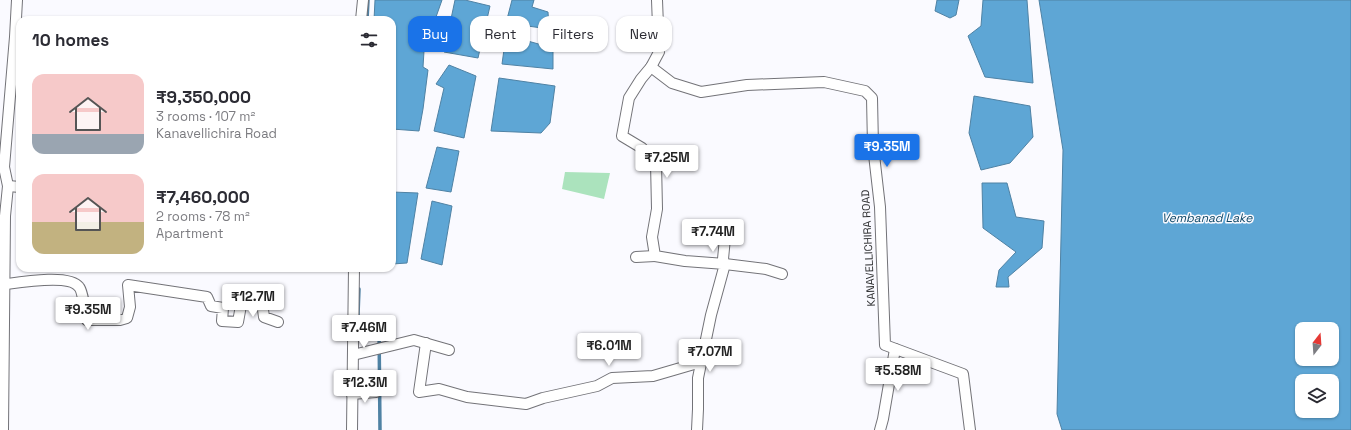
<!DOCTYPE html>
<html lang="en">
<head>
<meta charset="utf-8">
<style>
  body { margin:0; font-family:"Space Grotesk",sans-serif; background:#f7f7f7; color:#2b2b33; height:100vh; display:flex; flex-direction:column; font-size:15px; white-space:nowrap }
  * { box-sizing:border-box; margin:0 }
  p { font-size:13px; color:#7c7c81 }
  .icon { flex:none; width:22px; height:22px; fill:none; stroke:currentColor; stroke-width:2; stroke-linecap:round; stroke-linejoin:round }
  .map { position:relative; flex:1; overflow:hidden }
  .details { position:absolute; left:16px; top:16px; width:380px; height:256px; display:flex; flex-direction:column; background:#fff; border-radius:12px; box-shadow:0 1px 3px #0004 }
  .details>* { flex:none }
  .hud { position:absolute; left:408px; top:16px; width:380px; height:36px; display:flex; gap:8px }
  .needle { width:26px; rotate:17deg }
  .tools { position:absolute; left:1295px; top:322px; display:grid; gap:8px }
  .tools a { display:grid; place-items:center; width:44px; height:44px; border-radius:8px; background:#fff; box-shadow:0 1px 3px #0004; font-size:20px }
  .price { position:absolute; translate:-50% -34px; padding:0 9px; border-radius:4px; background:#fff; color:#222; font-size:13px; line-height:26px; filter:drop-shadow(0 1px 2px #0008) }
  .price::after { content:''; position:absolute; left:50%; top:24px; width:12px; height:9px; margin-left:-6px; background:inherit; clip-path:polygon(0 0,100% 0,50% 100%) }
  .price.current { background:#1a73e8; color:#fff }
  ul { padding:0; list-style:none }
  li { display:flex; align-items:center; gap:12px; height:100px; padding:0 16px }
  li span { display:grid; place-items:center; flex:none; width:112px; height:80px; border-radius:12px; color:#555 }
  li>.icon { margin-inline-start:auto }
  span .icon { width:48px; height:48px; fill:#fffc; stroke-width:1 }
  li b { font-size:17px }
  h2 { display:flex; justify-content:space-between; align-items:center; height:48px; padding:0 16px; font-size:17px }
  .chip { padding:0 14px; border-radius:12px; background:#fff; box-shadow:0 1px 3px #0004; font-size:14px; line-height:36px }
  .chip.current { background:#1a73e8; color:#fff }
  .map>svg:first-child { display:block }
  .green { fill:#abe3bd }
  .water { fill:#5ea6d5; stroke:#4f82a4; fill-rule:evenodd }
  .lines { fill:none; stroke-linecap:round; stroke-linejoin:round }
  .stream { stroke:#4f82a4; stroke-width:3.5 }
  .minor-casing { stroke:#737378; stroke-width:12 }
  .minor { stroke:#fff; stroke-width:10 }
  .labels { text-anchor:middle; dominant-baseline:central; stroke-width:3; stroke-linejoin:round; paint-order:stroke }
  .street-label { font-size:11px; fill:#2d2e30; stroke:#fafaff }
  .water-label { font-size:12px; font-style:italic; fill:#0e4868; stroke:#fafaff }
</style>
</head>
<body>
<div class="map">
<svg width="1351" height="430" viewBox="0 0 1351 430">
  <rect width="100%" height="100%" fill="#fafaff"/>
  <path class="green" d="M565,172l45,1 -6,26 -42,-10z"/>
  <g class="water">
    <path d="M375,0h67l-18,51 -1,16 5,3 -5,39 -4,22 -27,-2v-109h-18z"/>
    <path d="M455,0h10l25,6 -12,52 -34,-6z"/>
    <path d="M512,0h22l-2,7 16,5 1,17 -43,-6z"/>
    <path d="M937,0h22l-3,15 -6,3 -15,-7z"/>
    <path d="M983,0h44l6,83 -48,-6 -17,-41 13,-10z"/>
    <path d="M1039,0h312v430h-289l-5,-16 6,-264zM1302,329h30v30h-30zM1302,381h30v30h-30z"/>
    <path d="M506,35l47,13v21l-51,-5z"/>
    <path d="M449,65l27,11 -12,62 -30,-7 10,-43 -8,-4z"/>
    <path d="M499,78l56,8 -5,37 -9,10 -50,-2z"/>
    <path d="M974,96l56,10 3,31 -23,26 -29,7 -12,-37z"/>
    <path d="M437,147l22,4 -8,41 -25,-4z"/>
    <path d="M982,183h25l9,34 28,4 -2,27 -34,29 1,10h-13l3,-17 17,-18 -33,-24z"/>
    <path d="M392,192l26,1 -11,70 -15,1z"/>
    <path d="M432,201l20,5 -10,59 -21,-6z"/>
  </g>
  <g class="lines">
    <g class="stream">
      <path d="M367,20l1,-20"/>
      <path d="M358,315l1,-26"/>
      <path d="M358,323v2h21l1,105"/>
    </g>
    <defs>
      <g id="minor">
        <path d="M657,0l2,52 -8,15 -10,12 -12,19 -7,38 20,12 14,15 1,46 -5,28 3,19 30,5 40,3 -14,51 -13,63v31l-1,21"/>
        <path d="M361,20l2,-20"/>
        <path d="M651,67l21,16 29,9 46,-7 77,-3 41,9 7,7 1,48 7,61 5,138 78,29 7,56"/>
        <path d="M8,186l12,1"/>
        <path d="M725,238l-2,21 2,5 41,5 16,5"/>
        <path d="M636,257l19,-1"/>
        <path d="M0,285c16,-2 69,-12 79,2 4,4 6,26 8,33h33l7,-2 3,-11 -2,-22 79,12 4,9 12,2 -1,13 16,1 4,-22 3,-5h16l3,22 14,5"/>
        <path d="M426,343l-7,49 20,-3 28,8 59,7 17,-6 54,-12 15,-8 41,-2 48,-14"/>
        <path d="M353,355l61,-15 35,10"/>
        <path d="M352,394l24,-2"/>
        <path d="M3,430l2,-214 3,-30 -4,-19 11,-130 2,-37"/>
        <path d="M352,430l2,-162"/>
        <path d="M880,430l3,-11 12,-70"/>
      </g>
    </defs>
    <use href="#minor" class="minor-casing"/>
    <use href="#minor" class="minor"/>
  </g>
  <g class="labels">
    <g class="street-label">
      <text transform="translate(868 248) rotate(-93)">KANAVELLICHIRA ROAD</text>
    </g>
    <g class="water-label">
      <text x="1207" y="218">Vembanad Lake</text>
    </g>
  </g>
</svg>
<div class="tools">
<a><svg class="needle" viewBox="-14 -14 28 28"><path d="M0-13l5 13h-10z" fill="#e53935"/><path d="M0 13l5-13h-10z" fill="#7c7c81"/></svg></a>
<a><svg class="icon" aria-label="layers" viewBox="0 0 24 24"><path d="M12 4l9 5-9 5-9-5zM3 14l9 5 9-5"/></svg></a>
</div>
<b class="price current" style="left:887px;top:168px">₹9.35M</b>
<b class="price" style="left:667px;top:179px">₹7.25M</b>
<b class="price" style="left:713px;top:253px">₹7.74M</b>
<b class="price" style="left:253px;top:318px">₹12.7M</b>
<b class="price" style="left:88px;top:331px">₹9.35M</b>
<b class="price" style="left:364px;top:349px">₹7.46M</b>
<b class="price" style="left:609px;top:367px">₹6.01M</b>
<b class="price" style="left:710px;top:373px">₹7.07M</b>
<b class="price" style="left:898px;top:392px">₹5.58M</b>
<b class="price" style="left:365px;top:404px">₹12.3M</b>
<div class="hud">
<a class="chip current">Buy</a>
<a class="chip">Rent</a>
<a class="chip">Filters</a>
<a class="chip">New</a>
</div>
<section class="details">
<h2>10 homes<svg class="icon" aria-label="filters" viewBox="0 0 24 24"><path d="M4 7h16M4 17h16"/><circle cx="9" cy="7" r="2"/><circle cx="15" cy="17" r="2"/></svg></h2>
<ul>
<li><span style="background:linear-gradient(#f6c9c9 75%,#9aa5b1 0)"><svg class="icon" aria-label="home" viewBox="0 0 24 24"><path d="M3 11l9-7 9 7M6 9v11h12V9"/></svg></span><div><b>₹9,350,000</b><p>3 rooms · 107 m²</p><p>Kanavellichira Road</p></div></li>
<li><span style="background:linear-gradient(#f6c9c9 60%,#c2b280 0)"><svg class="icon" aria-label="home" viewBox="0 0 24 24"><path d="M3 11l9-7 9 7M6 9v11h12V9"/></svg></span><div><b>₹7,460,000</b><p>2 rooms · 78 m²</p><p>Apartment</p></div></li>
</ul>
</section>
</div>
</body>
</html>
